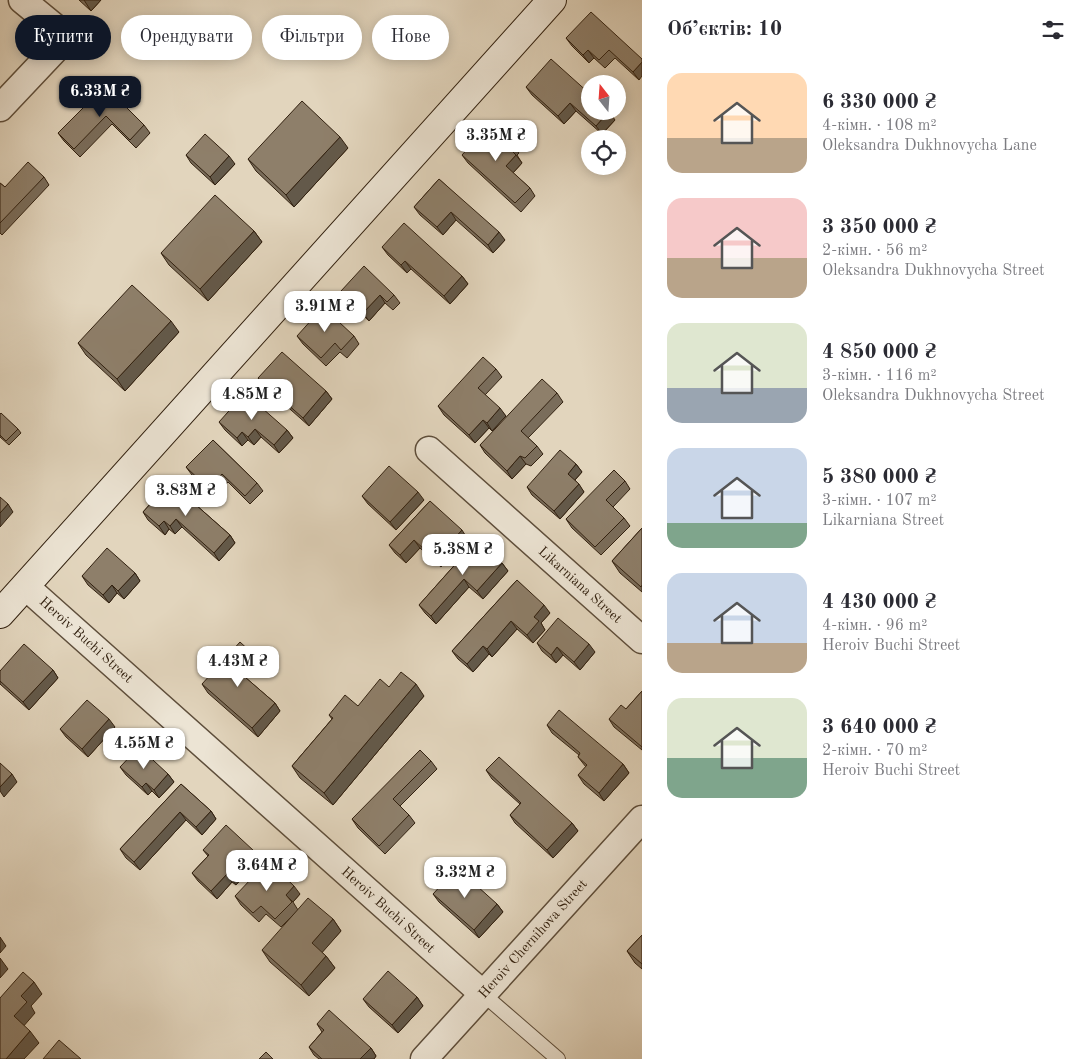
<!DOCTYPE html>
<html lang="uk">
<head>
<meta charset="utf-8">
<style>
  body { margin:0; font-family:"Old Standard TT",serif; background:#f7f7f7; color:#2b2b33; height:100vh; display:flex; flex-direction:column; font-size:19px; white-space:nowrap }
  * { box-sizing:border-box; margin:0 }
  p { font-size:16px; color:#7c7c81 }
  .icon { flex:none; width:28px; height:28px; fill:none; stroke:currentColor; stroke-width:2; stroke-linecap:round; stroke-linejoin:round }
  .map { position:relative; flex:1; overflow:hidden }
  .details { display:flex; flex-direction:column; background:#fff; width:450px }
  .details>* { flex:none }
  .top-card { position:absolute; left:15px; top:15px; width:475px; height:45px; display:flex; gap:10px }
  .needle { width:32px; rotate:343deg }
  .fabs { position:absolute; left:581px; top:75px; display:grid; gap:10px }
  .fabs a { display:grid; place-items:center; width:45px; height:45px; border-radius:50%; background:#fff; box-shadow:0 2px 12px #0003; font-size:25px }
  .price { position:absolute; translate:-50% -42px; padding:0 11px; border-radius:10px; background:#fff; color:#222; font-size:16px; line-height:32px; filter:drop-shadow(0 1px 2px #0008) }
  .price::after { content:''; position:absolute; left:50%; top:30px; width:15px; height:11px; margin-left:-8px; background:inherit; clip-path:polygon(0 0,100% 0,50% 100%) }
  .price.active { background:#111827; color:#fff }
  ul { padding:0; list-style:none }
  li { display:flex; align-items:center; gap:15px; height:125px; padding:0 25px }
  li span { display:grid; place-items:center; flex:none; width:140px; height:100px; border-radius:15px; color:#555 }
  li>.icon { margin-inline-start:auto }
  span .icon { width:60px; height:60px; fill:#fffc; stroke-width:1 }
  li b { font-size:21px }
  h2 { display:flex; justify-content:space-between; align-items:center; height:60px; padding:0 25px; font-size:21px }
  .chip { padding:0 18px; border-radius:22px; background:#fff; box-shadow:0 2px 12px #0003; font-size:18px; line-height:45px }
  .chip.active { background:#111827; color:#fff }
  main { display:flex; flex:1; min-height:0 }
  .map>svg:first-child { display:block }
  .lines { fill:none; stroke-linecap:round; stroke-linejoin:round }
  .lane-casing { stroke:#5e4e3b; stroke-width:16 }
  .street-casing { stroke:#5e4e3b; stroke-width:29 }
  .secondary-casing { stroke:#322110; stroke-width:30 }
  .lane { stroke:#ece4d4; stroke-width:14 }
  .street { stroke:#ece4d4; stroke-width:26 }
  .secondary { stroke:#ece4d4; stroke-width:28 }
  .wall { fill:#7a6d5b; stroke:#322110 }
  .shaded-wall { fill:#63594a; stroke:#322110 }
  .building { fill:#8e7f6a; stroke:#322110 }
  .labels { text-anchor:middle; dominant-baseline:central; stroke-width:4; stroke-linejoin:round; paint-order:stroke }
  .street-label { font-size:14px; fill:#322110; stroke:#ece4d4 }
</style>
</head>
<body>
<main>
<div class="map">
<svg width="642" height="1059" viewBox="0 0 642 1059">
  <rect width="100%" height="100%" fill="#e2d5bd"/>
  <filter id="stains"><feTurbulence type="fractalNoise" baseFrequency=".004" numOctaves="4"/><feColorMatrix values="0 0 0 0 .2 0 0 0 0 .09 0 0 0 0 .02 0 0 0 .5 -.17"/></filter>
  <radialGradient id="worn" r=".72"><stop offset=".6" stop-color="#630" stop-opacity="0"/><stop offset="1" stop-color="#630" stop-opacity=".3"/></radialGradient>
  <g class="lines">
    <defs>
      <path id="lane" d="M483,994l75,65"/>
      <g id="street">
        <path d="M0,108l67,-71 -45,-37"/>
        <path d="M429,450l213,190"/>
        <path d="M25,586l458,408"/>
        <path d="M424,1059l218,-240"/>
      </g>
      <path id="secondary" d="M0,614l552,-614"/>
    </defs>
    <use href="#lane" class="lane-casing"/>
    <use href="#street" class="street-casing"/>
    <use href="#secondary" class="secondary-casing"/>
    <use href="#lane" class="lane"/>
    <use href="#street" class="street"/>
    <use href="#secondary" class="secondary"/>
  </g>
  <g class="wall">
    <path d="M79,0h22l-10,11z"/>
    <path d="M566,38l76,21 -3,21 -24,-22 -10,10 -11,-10 -5,5 -17,-17z"/>
    <path d="M526,87l89,33 -13,14 -26,-23 -12,13 -32,-29z"/>
    <path d="M83,100l61,25 6,8 -14,15 -24,-24 -32,33 -16,-16 -6,-8 28,-28z"/>
    <path d="M513,144l6,9 -2,2 5,8 -9,10 17,15 5,8 -14,16 -53,-49 -6,-8z"/>
    <path d="M348,148l-54,59 -38,-36 -8,-12z"/>
    <path d="M186,155l49,9 -20,21 -24,-22z"/>
    <path d="M44,177l5,8 -47,50 -2,-2v-50l5,4z"/>
    <path d="M439,179l66,61 -12,13 -37,-33 -13,15 -23,-20 -6,-8z"/>
    <path d="M254,231l8,11 -54,59 -39,-36 -8,-12z"/>
    <path d="M382,247l80,29 6,8 -18,20 -39,-35 -4,4 -19,-18z"/>
    <path d="M341,291l53,4 6,8 -7,7 -8,-7 -16,18 -23,-22z"/>
    <path d="M179,332l-54,59 -39,-36 -8,-12z"/>
    <path d="M297,336h57l5,8 -12,14 -7,-6 -14,14 -23,-22z"/>
    <path d="M496,369l6,8 -17,18 21,21 -14,15 -3,-3 -14,15 -31,-28 -6,-9z"/>
    <path d="M258,378l68,13 6,8 -23,27 -45,-40z"/>
    <path d="M557,393l6,9 -35,36 9,8 6,8 -12,12 -5,-2 -14,15 -27,-26 -5,-8z"/>
    <path d="M0,414l18,15 3,4 -12,12 -9,-8z"/>
    <path d="M219,422l68,8 6,8 -14,15 -18,-16 -7,8 -6,-5 -6,6 -17,-16z"/>
    <path d="M213,440l44,43 6,8 -13,13 -22,-22 -14,15 -22,-22 -6,-8z"/>
    <path d="M576,464l6,8 -7,8 9,12 -24,27 -28,-24 -5,-8z"/>
    <path d="M625,481l5,8 -17,18 11,11 6,8 -29,29 -29,-27 -6,-9z"/>
    <path d="M170,482l60,53 5,8 -16,18 -37,-34 -7,7 -6,-5 -4,6 -17,-15 -5,-8z"/>
    <path d="M362,496l62,4 -28,30 -28,-26z"/>
    <path d="M430,501l37,37 -26,29 -21,-19 -14,15 -11,-10 -6,-8z"/>
    <path d="M642,528v64l-22,-19 -8,-12z"/>
    <path d="M477,540l25,23 6,8 -25,28 -14,-12 -33,37 -11,-11 -6,-8z"/>
    <path d="M135,573l5,8 -16,18 -7,-6 -8,10 -21,-18 -6,-9z"/>
    <path d="M517,580l33,33 -9,10 4,7 -12,13 -16,-14 -25,28 -3,-3 -16,18 -15,-13 -6,-8z"/>
    <path d="M537,643l58,9 -15,18 -17,-15 -7,8 -14,-12z"/>
    <path d="M259,662l-13,16 29,25 5,8 -22,26 -50,-44 -6,-9z"/>
    <path d="M53,670l5,8 -29,32 -29,-26v-13z"/>
    <path d="M389,687l35,9 -91,109 -33,-27 -8,-12 40,-47 -3,-4 29,-9z"/>
    <path d="M642,691v59l-28,-23 -5,-8 17,-10z"/>
    <path d="M547,725l76,39 6,9 -25,28 -20,-17 -6,-9 8,-8 -8,-10 1,-2 -27,-22z"/>
    <path d="M115,727l-27,30 -22,-20 -6,-8z"/>
    <path d="M431,761l6,8 -37,37 9,9 6,8 -30,31 -27,-26 -6,-9z"/>
    <path d="M120,767l48,7 6,8 -15,16 -7,-7 -4,4 -22,-20z"/>
    <path d="M486,770l86,53 6,8 -25,27 -38,-35 -5,-8 10,-11 -28,-25z"/>
    <path d="M181,784l30,27 5,8 -14,16 -16,-15 -46,50 -14,-12 -6,-9z"/>
    <path d="M203,850l56,9 -23,26 -4,-3 -15,17 -19,-18 -6,-8 16,-17z"/>
    <path d="M300,894l-7,8 5,8 -17,17 -15,-13 -7,8 -18,-17 -6,-9z"/>
    <path d="M433,894l64,10 6,8 -24,26 -40,-36z"/>
    <path d="M333,919l8,12 -19,21 4,4 9,12 -26,28 -39,-34 -8,-12z"/>
    <path d="M642,935v34l-7,-6 -8,-12z"/>
    <path d="M417,997l6,9 -25,27 -29,-26 -6,-8z"/>
    <path d="M317,1024l54,24 5,8 -2,3h-55l-5,-4 -5,-8 13,-15z"/>
  </g>
  <g class="shaded-wall">
    <path d="M84,0h17l-10,11z"/>
    <path d="M588,50l6,8 -5,5 -6,-8z"/>
    <path d="M642,62v14l-3,4 -6,-8z"/>
    <path d="M570,103l6,8 -12,13 -6,-8z"/>
    <path d="M609,111l6,9 -13,14 -6,-8z"/>
    <path d="M340,137l8,11 -54,59 -8,-12z"/>
    <path d="M516,155l6,8 -11,12 -5,-9z"/>
    <path d="M229,156l6,8 -20,21 -5,-8z"/>
    <path d="M451,212l5,8 -13,15 -6,-8z"/>
    <path d="M254,231l8,11 -54,59 -8,-12z"/>
    <path d="M499,232l6,8 -12,13 -5,-8z"/>
    <path d="M405,261l6,8 -4,4 -6,-8z"/>
    <path d="M462,276l6,8 -18,20 -6,-8z"/>
    <path d="M380,295l5,8 -16,18 -6,-8z"/>
    <path d="M171,321l8,11 -54,59 -8,-12z"/>
    <path d="M326,391l6,8 -23,27 -6,-8z"/>
    <path d="M500,408l6,8 -14,15 -5,-8z"/>
    <path d="M483,420l6,8 -14,15 -6,-8z"/>
    <path d="M255,429l6,8 -7,8 -6,-8z"/>
    <path d="M287,430l6,8 -14,15 -5,-8z"/>
    <path d="M242,432l6,8 -6,6 -5,-8z"/>
    <path d="M520,456l6,8 -14,15 -5,-8z"/>
    <path d="M576,464l6,8 -9,10 -5,-8z"/>
    <path d="M579,484l5,8 -24,27 -6,-8z"/>
    <path d="M418,492l6,8 -28,30 -6,-8z"/>
    <path d="M8,504l5,8 -13,15v-14z"/>
    <path d="M176,519l6,8 -7,7 -5,-8z"/>
    <path d="M164,521l5,8 -4,6 -6,-9z"/>
    <path d="M462,530l5,8 -26,29 -6,-8z"/>
    <path d="M230,535l5,8 -16,18 -5,-8z"/>
    <path d="M414,540l6,8 -14,15 -6,-8z"/>
    <path d="M502,563l6,8 -25,28 -6,-8z"/>
    <path d="M135,573l5,8 -16,18 -6,-8z"/>
    <path d="M464,579l5,8 -33,37 -5,-8z"/>
    <path d="M112,585l5,8 -8,10 -6,-8z"/>
    <path d="M544,605l6,8 -9,10 4,7 -12,13 -6,-8 7,-18z"/>
    <path d="M511,621l6,8 -25,28 -5,-8z"/>
    <path d="M589,644l6,8 -15,18 -6,-8z"/>
    <path d="M483,646l6,8 -16,18 -6,-8z"/>
    <path d="M557,647l6,8 -7,8 -5,-8z"/>
    <path d="M253,654l6,8 -15,17 -6,-8z"/>
    <path d="M53,670l5,8 -29,32 -6,-8z"/>
    <path d="M416,684l8,12 -91,109 -9,-12z"/>
    <path d="M275,703l5,8 -22,26 -6,-9z"/>
    <path d="M109,719l6,8 -27,30 -6,-8z"/>
    <path d="M623,764l6,9 -25,28 -5,-8z"/>
    <path d="M12,774l5,8 -13,15 -4,-6v-4z"/>
    <path d="M168,774l6,8 -15,16 -5,-8z"/>
    <path d="M146,783l6,8 -4,4 -6,-8z"/>
    <path d="M211,811l5,8 -14,16 -6,-8z"/>
    <path d="M180,812l6,8 -46,50 -6,-8z"/>
    <path d="M572,823l6,8 -25,27 -6,-8z"/>
    <path d="M254,851l5,8 -23,26 -6,-8z"/>
    <path d="M227,874l5,8 -15,17 -6,-8z"/>
    <path d="M294,886l6,8 -7,8 -7,-7z"/>
    <path d="M497,904l6,8 -24,26 -5,-8z"/>
    <path d="M333,919l8,12 -21,24 -8,-12z"/>
    <path d="M0,937l6,9 -6,7z"/>
    <path d="M326,956l9,12 -26,28 -8,-11z"/>
    <path d="M0,958l8,11 -8,9z"/>
    <path d="M34,982l8,12 -11,12 4,7 -13,15 -8,-12 7,-20z"/>
    <path d="M417,997l6,9 -25,27 -6,-8z"/>
    <path d="M30,1031l9,12 -15,16h-18z"/>
    <path d="M371,1048l5,8 -2,3h-14z"/>
  </g>
  <g class="building">
    <path d="M591,12l51,47v3l-9,10 -24,-22 -10,10 -11,-10 -5,5 -17,-17z"/>
    <path d="M551,59l39,35v17h19l-13,15 -26,-23 -12,13 -32,-29z"/>
    <path d="M106,87l38,38 -14,15 -24,-24 -32,33 -16,-16 29,-29 -4,-4 10,-10 5,5z"/>
    <path d="M302,101l38,36 -54,58 -38,-36z"/>
    <path d="M490,124l23,20 -4,4 7,7 -10,11 24,22 -15,15 -53,-48z"/>
    <path d="M205,134l24,22 -19,21 -24,-22z"/>
    <path d="M28,162l16,15 -44,46v-40l5,4z"/>
    <path d="M439,179l60,53 -11,13 -37,-33 -14,15 -23,-20z"/>
    <path d="M215,195l39,36 -54,58 -39,-36z"/>
    <path d="M404,223l58,53 -18,20 -39,-35 -4,4 -19,-18z"/>
    <path d="M364,266l30,29 -7,7 -7,-7 -17,18 -22,-22z"/>
    <path d="M132,285l39,36 -54,58 -39,-36z"/>
    <path d="M323,307l31,29 -13,14 -6,-7 -14,15 -24,-22z"/>
    <path d="M282,352l44,39 -23,27 -45,-40z"/>
    <path d="M483,357l13,12 -18,19 22,20 -13,15 -4,-3 -14,15 -31,-29z"/>
    <path d="M542,379l15,14 -36,38 16,15 -12,12 -5,-2 -13,15 -27,-26z"/>
    <path d="M245,393l42,37 -13,15 -19,-16 -7,8 -6,-5 -5,6 -18,-16z"/>
    <path d="M1,413l17,16 -12,12 -6,-6v-21z"/>
    <path d="M213,440l44,43 -12,13 -23,-22 -14,14 -22,-21z"/>
    <path d="M560,450l16,14 -8,10 11,10 -25,27 -27,-24z"/>
    <path d="M389,466l29,26 -28,30 -28,-26z"/>
    <path d="M614,470l11,11 -19,19 18,18 -29,29 -29,-28z"/>
    <path d="M170,482l60,53 -16,18 -38,-34 -6,7 -6,-5 -5,5 -16,-14z"/>
    <path d="M0,497l8,7 -8,9z"/>
    <path d="M430,501l32,29 -27,29 -21,-19 -14,15 -11,-10z"/>
    <path d="M642,528v57l-1,2 -29,-26z"/>
    <path d="M477,540l25,23 -25,28 -13,-12 -33,37 -12,-11z"/>
    <path d="M107,548l28,25 -17,18 -6,-6 -9,10 -21,-19z"/>
    <path d="M517,580l27,25 -10,12 5,4 -12,14 -16,-14 -24,28 -4,-3 -16,18 -15,-13z"/>
    <path d="M558,618l31,26 -15,18 -17,-15 -6,8 -14,-12z"/>
    <path d="M240,642l13,12 -15,17 37,32 -23,25 -50,-44z"/>
    <path d="M24,644l29,26 -30,32 -23,-21v-10z"/>
    <path d="M401,672l15,12 -92,109 -32,-27 41,-48 -4,-3 16,-20 13,11 22,-27 9,8z"/>
    <path d="M642,691v56l-33,-28 12,-14 5,4z"/>
    <path d="M87,700l22,19 -27,30 -22,-20z"/>
    <path d="M559,710l64,54 -24,29 -21,-18 9,-10 -9,-8 2,-4 -33,-28z"/>
    <path d="M139,747l29,27 -14,16 -8,-7 -4,4 -22,-20z"/>
    <path d="M420,750l11,11 -38,38 16,16 -30,31 -27,-27z"/>
    <path d="M499,757l73,66 -25,27 -37,-35 11,-12 -35,-33z"/>
    <path d="M0,763l12,11 -12,13z"/>
    <path d="M181,784l30,27 -15,16 -16,-15 -46,50 -14,-13z"/>
    <path d="M226,825l28,26 -24,26 -3,-3 -16,17 -19,-18 17,-18 -6,-5z"/>
    <path d="M268,861l26,25 -8,9 6,7 -17,17 -14,-13 -8,7 -18,-17z"/>
    <path d="M457,868l40,36 -23,26 -41,-36z"/>
    <path d="M308,898l25,21 -21,24 14,13 -25,29 -39,-35z"/>
    <path d="M642,935v29l-15,-13z"/>
    <path d="M388,971l29,26 -25,28 -29,-26z"/>
    <path d="M23,972l11,10 -13,14 6,6 -13,14 16,15 -24,28h-6v-61z"/>
    <path d="M329,1010l42,38 -11,11h-38l-13,-12 15,-17 -7,-6z"/>
    <path d="M59,1040l22,19h-38z"/>
    <path d="M266,1052l7,7h-14z"/>
  </g>
  <g class="labels">
    <g class="street-label">
      <text transform="translate(580 585) rotate(42)">Likarniana Street</text>
      <text transform="translate(86 640) rotate(42)">Heroiv Buchi Street</text>
      <text transform="translate(388 910) rotate(42)">Heroiv Buchi Street</text>
      <text transform="translate(533 939) rotate(-48)">Heroiv Chernihova Street</text>
    </g>
  </g>
  <rect width="100%" height="100%" filter="url(#stains)"/>
  <rect width="100%" height="100%" fill="url(#worn)"/>
</svg>
<div class="fabs">
<a><svg class="needle" viewBox="-14 -14 28 28"><path d="M0-13l5 13h-10z" fill="#e53935"/><path d="M0 13l5-13h-10z" fill="#7c7c81"/></svg></a>
<a><svg class="icon" aria-label="locate" viewBox="0 0 24 24"><circle cx="12" cy="12" r="6"/><path d="M12 2v4M12 18v4M2 12h4M18 12h4"/></svg></a>
</div>
<b class="price active" style="left:100px;top:118px">6.33M ₴</b>
<b class="price" style="left:496px;top:162px">3.35M ₴</b>
<b class="price" style="left:325px;top:333px">3.91M ₴</b>
<b class="price" style="left:252px;top:421px">4.85M ₴</b>
<b class="price" style="left:186px;top:517px">3.83M ₴</b>
<b class="price" style="left:463px;top:576px">5.38M ₴</b>
<b class="price" style="left:238px;top:688px">4.43M ₴</b>
<b class="price" style="left:144px;top:770px">4.55M ₴</b>
<b class="price" style="left:267px;top:892px">3.64M ₴</b>
<b class="price" style="left:465px;top:899px">3.32M ₴</b>
<div class="top-card">
<a class="chip active">Купити</a>
<a class="chip">Орендувати</a>
<a class="chip">Фільтри</a>
<a class="chip">Нове</a>
</div>
</div>
<section class="details">
<h2>Об’єктів: 10<svg class="icon" aria-label="filters" viewBox="0 0 24 24"><path d="M4 7h16M4 17h16"/><circle cx="9" cy="7" r="2"/><circle cx="15" cy="17" r="2"/></svg></h2>
<ul>
<li><span style="background:linear-gradient(#ffd9b3 65%,#b9a48a 0)"><svg class="icon" aria-label="home" viewBox="0 0 24 24"><path d="M3 11l9-7 9 7M6 9v11h12V9"/></svg></span><div><b>6 330 000 ₴</b><p>4-кімн. · 108 m²</p><p>Oleksandra Dukhnovycha Lane</p></div></li>
<li><span style="background:linear-gradient(#f6c9c9 60%,#b9a48a 0)"><svg class="icon" aria-label="home" viewBox="0 0 24 24"><path d="M3 11l9-7 9 7M6 9v11h12V9"/></svg></span><div><b>3 350 000 ₴</b><p>2-кімн. · 56 m²</p><p>Oleksandra Dukhnovycha Street</p></div></li>
<li><span style="background:linear-gradient(#dfe7d0 65%,#9aa5b1 0)"><svg class="icon" aria-label="home" viewBox="0 0 24 24"><path d="M3 11l9-7 9 7M6 9v11h12V9"/></svg></span><div><b>4 850 000 ₴</b><p>3-кімн. · 116 m²</p><p>Oleksandra Dukhnovycha Street</p></div></li>
<li><span style="background:linear-gradient(#c9d6e8 75%,#7fa58c 0)"><svg class="icon" aria-label="home" viewBox="0 0 24 24"><path d="M3 11l9-7 9 7M6 9v11h12V9"/></svg></span><div><b>5 380 000 ₴</b><p>3-кімн. · 107 m²</p><p>Likarniana Street</p></div></li>
<li><span style="background:linear-gradient(#c9d6e8 70%,#b9a48a 0)"><svg class="icon" aria-label="home" viewBox="0 0 24 24"><path d="M3 11l9-7 9 7M6 9v11h12V9"/></svg></span><div><b>4 430 000 ₴</b><p>4-кімн. · 96 m²</p><p>Heroiv Buchi Street</p></div></li>
<li><span style="background:linear-gradient(#dfe7d0 60%,#7fa58c 0)"><svg class="icon" aria-label="home" viewBox="0 0 24 24"><path d="M3 11l9-7 9 7M6 9v11h12V9"/></svg></span><div><b>3 640 000 ₴</b><p>2-кімн. · 70 m²</p><p>Heroiv Buchi Street</p></div></li>
</ul>
</section>
</main>
</body>
</html>
